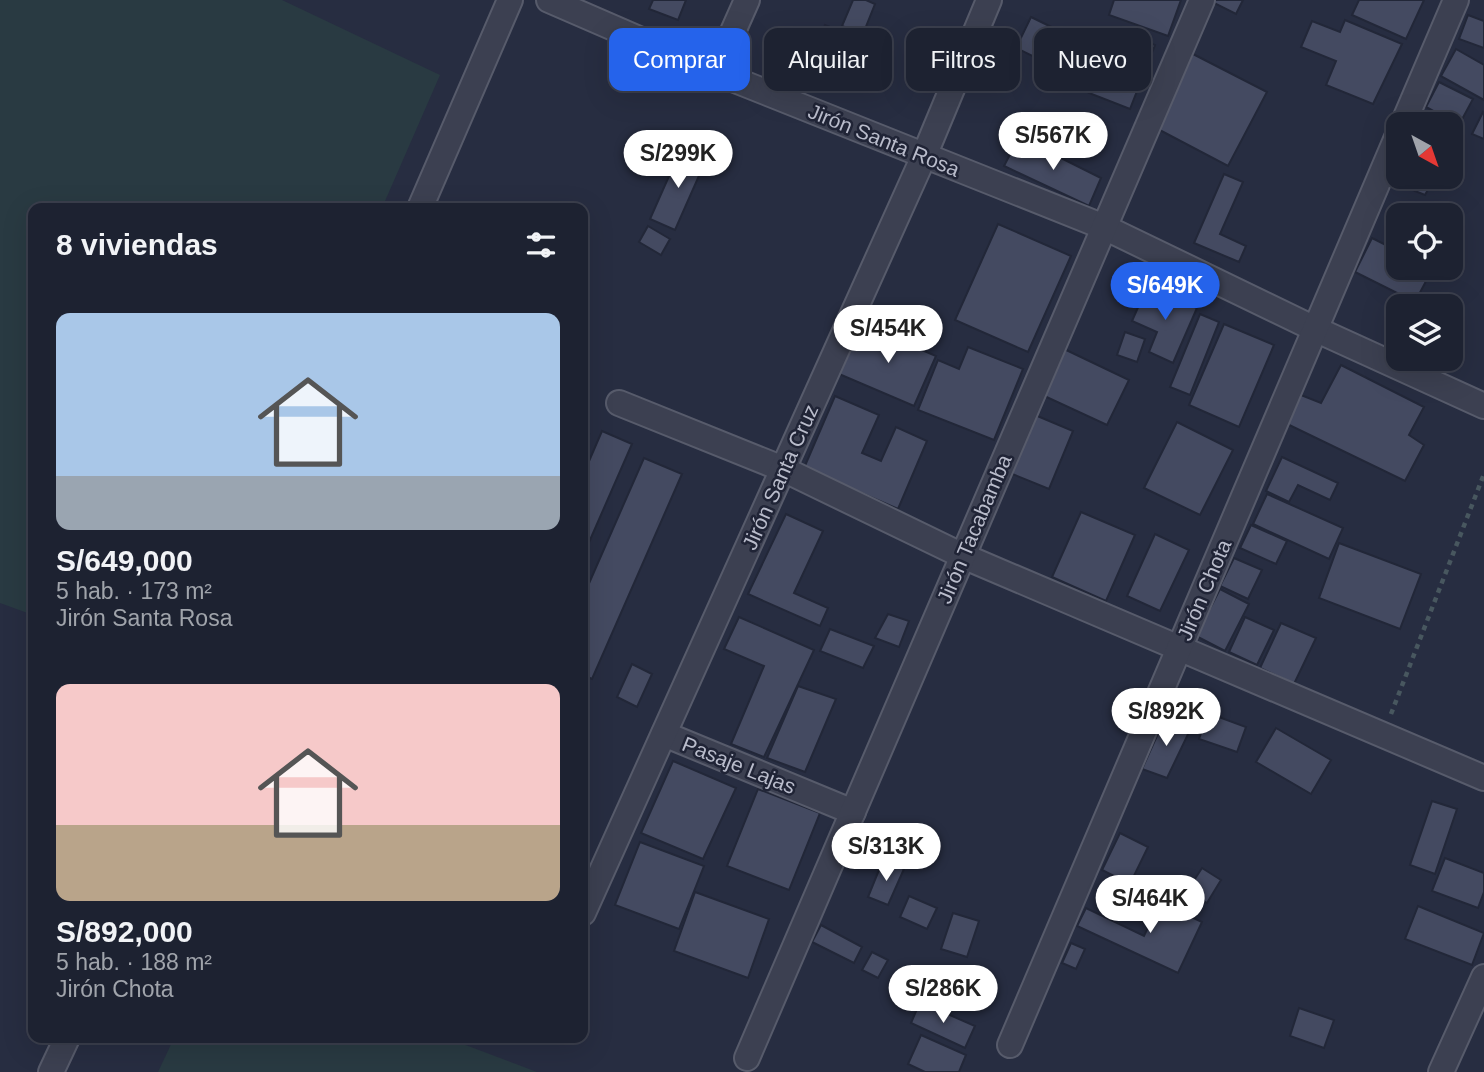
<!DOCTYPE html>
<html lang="es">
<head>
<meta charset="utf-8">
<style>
  body { margin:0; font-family:Helvetica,sans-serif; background:#252a39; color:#f1f3f6; height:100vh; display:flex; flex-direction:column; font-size:26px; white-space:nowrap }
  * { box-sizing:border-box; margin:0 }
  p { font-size:23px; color:#a0a4ab }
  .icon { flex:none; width:38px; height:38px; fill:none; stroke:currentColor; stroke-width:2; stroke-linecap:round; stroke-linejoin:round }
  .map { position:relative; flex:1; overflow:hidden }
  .details { position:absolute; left:28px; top:203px; width:560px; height:840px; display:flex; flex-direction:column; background:#1d2231; border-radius:14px; box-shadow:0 7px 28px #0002,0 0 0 2px #3b3f4d }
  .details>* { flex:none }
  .hud { position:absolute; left:609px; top:28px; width:665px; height:63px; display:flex; gap:14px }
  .needle { width:46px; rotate:140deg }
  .tools { position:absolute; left:1386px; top:112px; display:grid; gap:14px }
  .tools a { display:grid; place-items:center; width:77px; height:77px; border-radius:14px; background:#1d2231; box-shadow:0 7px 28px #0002,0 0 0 2px #3b3f4d; font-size:35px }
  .price { position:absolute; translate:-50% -60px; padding:0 16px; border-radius:24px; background:#fff; color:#222; font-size:23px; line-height:46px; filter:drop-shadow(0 2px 4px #0008) }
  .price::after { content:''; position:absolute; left:50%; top:42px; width:21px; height:16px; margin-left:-10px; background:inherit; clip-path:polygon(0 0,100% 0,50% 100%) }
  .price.current { background:#2563eb; color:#fff }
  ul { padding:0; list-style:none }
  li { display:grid; align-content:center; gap:14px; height:371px; padding:0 28px }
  li span { display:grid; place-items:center; height:217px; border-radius:14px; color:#555 }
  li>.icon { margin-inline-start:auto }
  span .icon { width:126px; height:126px; fill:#fffc; stroke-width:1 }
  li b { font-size:30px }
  h2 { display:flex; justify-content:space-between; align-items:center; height:84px; padding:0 28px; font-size:30px }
  .tag { padding:0 24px; border-radius:14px; background:#1d2231; box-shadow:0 7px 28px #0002,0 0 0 2px #3b3f4d; font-size:24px; line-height:63px }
  .tag.current { background:#2563eb; color:#fff }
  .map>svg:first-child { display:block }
  .green { fill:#293a42 }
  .building { fill:#444a61; stroke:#222738; stroke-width:2 }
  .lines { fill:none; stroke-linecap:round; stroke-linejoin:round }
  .street-casing { stroke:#575b6b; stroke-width:28 }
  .path { stroke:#48575f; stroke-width:4.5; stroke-dasharray:5 5; stroke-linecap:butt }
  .street { stroke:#3c4051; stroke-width:24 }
  .labels { text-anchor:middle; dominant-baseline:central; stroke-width:5; stroke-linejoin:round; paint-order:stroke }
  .street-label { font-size:21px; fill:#b9bccb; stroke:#202436 }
</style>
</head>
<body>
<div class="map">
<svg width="1484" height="1072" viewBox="0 0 1484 1072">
  <rect width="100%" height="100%" fill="#272d41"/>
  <g class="green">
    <path d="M0,0h282l158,75 -58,133h-349v407l-33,-12z"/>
    <path d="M174,1038h273l90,34h-379z"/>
  </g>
  <g class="building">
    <path d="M653,0h33l-8,20 -29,-11z"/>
    <path d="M853,0h13l9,4 -12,30 -21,-8z"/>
    <path d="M1114,0h67l-13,36 -59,-21z"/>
    <path d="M1210,0h33l-7,14 -26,-13z"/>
    <path d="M1359,0h65l-18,39 -54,-24z"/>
    <path d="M1468,15l16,6v27l-25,-9z"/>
    <path d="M1031,17l49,24 -15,31 -49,-24z"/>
    <path d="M1345,20l57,24 -29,60 -47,-19 10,-24 -35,-14 11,-26 28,11z"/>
    <path d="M825,25l49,20 -13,31 -20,-8 -5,12 -29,-12z"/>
    <path d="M1114,29l41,16 -25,64 -41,-16z"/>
    <path d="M1456,49l28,16v35l-43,-24z"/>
    <path d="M1191,53l76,39 -39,74 -76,-40z"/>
    <path d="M1439,82l34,17 -14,26 -33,-18z"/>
    <path d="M1483,112l1,1v26l-12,-5z"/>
    <path d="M1019,137l82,41 -12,28 -85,-40z"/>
    <path d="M681,149l25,11 -31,70 -25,-11z"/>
    <path d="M1224,174l19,8 -23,52 26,12 -7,16 -45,-19z"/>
    <path d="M1405,177h30l-10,18 -23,-9z"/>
    <path d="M998,224l73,32 -43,96 -73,-32z"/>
    <path d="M648,226l22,13 -9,16 -22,-13z"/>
    <path d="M1372,238l26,13v17h35l-18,34 -60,-30z"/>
    <path d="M1147,287l50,21 -24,55 -24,-11 8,-20 -25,-11z"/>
    <path d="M1200,314l19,8 -29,73 -20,-8z"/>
    <path d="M861,324l75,32 -22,50 -75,-32z"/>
    <path d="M1224,324l50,21 -35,82 -50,-22z"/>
    <path d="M1125,332l20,7 -8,23 -20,-7z"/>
    <path d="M968,347l55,22 -29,71 -76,-30 20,-50 21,9z"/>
    <path d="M1062,348l67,32 -22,45 -67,-31z"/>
    <path d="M1341,365l83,42 -15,28 15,10 -19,36 -122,-59 13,-29 25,10z"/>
    <path d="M835,396l44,19 -17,38 19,8 15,-34 31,14 -29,68 -94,-41z"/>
    <path d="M1035,415l38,16 -24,58 -39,-16z"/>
    <path d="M1177,422l56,28 -33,65 -56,-27z"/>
    <path d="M602,431l30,13 -49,112v-81z"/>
    <path d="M583,432l6,2 -6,14z"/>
    <path d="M1282,457l56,26 -8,17 -32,-15 -9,17 -23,-11z"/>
    <path d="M644,458l38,16 -90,205 -9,-4v-78z"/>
    <path d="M1267,494l76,34 -14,31 -76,-35z"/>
    <path d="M1081,512l54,23 -29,66 -54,-24z"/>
    <path d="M786,514l37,17 -29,62 34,15 -8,18 -72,-32z"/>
    <path d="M1251,525l36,16 -11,23 -36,-16z"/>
    <path d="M1155,534l34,16 -29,61 -33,-15z"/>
    <path d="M1339,543l82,31 -21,55 -81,-31z"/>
    <path d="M1234,558l28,12 -14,29 -28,-13z"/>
    <path d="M1220,589l29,15 -24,47 -29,-15z"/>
    <path d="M888,614l21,7 -10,26 -24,-9z"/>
    <path d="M739,617l75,33 -50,107 -33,-13 33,-78 -40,-17z"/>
    <path d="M1245,617l29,13 -17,35 -28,-13z"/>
    <path d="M1281,623l35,15 -22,46 -34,-16z"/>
    <path d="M830,629l44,17 -11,22 -43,-17z"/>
    <path d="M632,664l20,10 -15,33 -20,-10z"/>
    <path d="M798,686l38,13 -31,73 -38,-14z"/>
    <path d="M1208,713l38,14 -9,25 -38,-13z"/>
    <path d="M1166,716l25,12 -24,50 -25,-9z"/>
    <path d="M1276,728l55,32 -20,34 -55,-32z"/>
    <path d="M673,761l63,27 -33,71 -62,-26z"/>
    <path d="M758,789l62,24 -31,77 -62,-24z"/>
    <path d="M1432,801l25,8 -22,65 -25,-9z"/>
    <path d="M1120,833l28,14 -18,37 -28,-14z"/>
    <path d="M640,842l64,24 -25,63 -64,-24z"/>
    <path d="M1445,858l39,15v19l-6,16 -46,-17z"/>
    <path d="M883,860l21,9 -16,36 -20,-8z"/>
    <path d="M1202,868l19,12 -14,23 -20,-12z"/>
    <path d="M695,892l74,27 -21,59 -74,-27z"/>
    <path d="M909,896l28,12 -10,21 -27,-12z"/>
    <path d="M1160,902l42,20 -24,51 -101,-47 9,-18 58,28z"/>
    <path d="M1418,906l66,27 -12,32 -67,-26z"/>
    <path d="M953,913l26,8 -12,36 -26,-8z"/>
    <path d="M821,925l41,22 -8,16 -42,-21z"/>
    <path d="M1071,943l14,6 -9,20 -14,-6z"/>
    <path d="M872,952l16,8 -10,18 -16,-8z"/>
    <path d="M920,1002l55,24 -10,22 -54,-25z"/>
    <path d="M1299,1008l35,12 -10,28 -34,-12z"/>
    <path d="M921,1035l45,20 -7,17h-34l-17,-8z"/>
  </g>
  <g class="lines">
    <defs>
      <g id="street">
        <path d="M549,0l166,72 389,155 211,102 169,77"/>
        <path d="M715,72l32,-72"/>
        <path d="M1403,124l53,-124"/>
        <path d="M420,208l90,-208"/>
        <path d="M619,403l164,66 180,87 521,222"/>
        <path d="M664,734l189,78"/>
        <path d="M583,913l341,-757 65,-156"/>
        <path d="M1010,1045l388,-910"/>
        <path d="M747,1058l455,-1058"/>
        <path d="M51,1072l16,-34"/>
        <path d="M1441,1072l43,-95"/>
      </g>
    </defs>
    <use href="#street" class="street-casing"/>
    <path class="path" d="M1391,714l93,-240"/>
    <use href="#street" class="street"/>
  </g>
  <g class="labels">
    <g class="street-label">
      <text transform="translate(884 140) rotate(22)">Jirón Santa Rosa</text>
      <text transform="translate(780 477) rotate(-66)">Jirón Santa Cruz</text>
      <text transform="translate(974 529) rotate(-67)">Jirón Tacabamba</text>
      <text transform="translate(1204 590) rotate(-67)">Jirón Chota</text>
      <text transform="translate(739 765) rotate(22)">Pasaje Lajas</text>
    </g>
  </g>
</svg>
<div class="tools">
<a><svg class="needle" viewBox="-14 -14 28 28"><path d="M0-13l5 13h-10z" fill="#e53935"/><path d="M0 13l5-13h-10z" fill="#a0a4ab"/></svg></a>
<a><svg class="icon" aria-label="locate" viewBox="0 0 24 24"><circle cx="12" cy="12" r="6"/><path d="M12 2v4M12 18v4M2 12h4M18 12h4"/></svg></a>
<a><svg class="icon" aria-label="layers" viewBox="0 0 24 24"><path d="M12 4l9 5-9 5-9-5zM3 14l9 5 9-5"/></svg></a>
</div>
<b class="price" style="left:1053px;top:172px">S/567K</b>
<b class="price" style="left:678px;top:190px">S/299K</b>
<b class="price current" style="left:1165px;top:322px">S/649K</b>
<b class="price" style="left:888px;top:365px">S/454K</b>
<b class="price" style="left:1166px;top:748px">S/892K</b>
<b class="price" style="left:886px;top:883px">S/313K</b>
<b class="price" style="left:1150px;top:935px">S/464K</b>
<b class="price" style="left:943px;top:1025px">S/286K</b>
<div class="hud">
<a class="tag current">Comprar</a>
<a class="tag">Alquilar</a>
<a class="tag">Filtros</a>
<a class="tag">Nuevo</a>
</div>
<section class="details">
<h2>8 viviendas<svg class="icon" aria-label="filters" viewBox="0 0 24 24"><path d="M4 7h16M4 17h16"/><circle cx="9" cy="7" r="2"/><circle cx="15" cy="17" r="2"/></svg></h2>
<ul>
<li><span style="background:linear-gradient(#a9c7e8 75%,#9aa5b1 0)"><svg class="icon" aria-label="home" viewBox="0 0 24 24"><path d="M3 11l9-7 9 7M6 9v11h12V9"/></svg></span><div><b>S/649,000</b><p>5 hab. · 173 m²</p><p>Jirón Santa Rosa</p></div></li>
<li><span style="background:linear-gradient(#f6c9c9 65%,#b9a48a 0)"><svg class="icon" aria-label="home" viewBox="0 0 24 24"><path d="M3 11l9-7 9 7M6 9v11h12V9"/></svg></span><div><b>S/892,000</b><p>5 hab. · 188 m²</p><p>Jirón Chota</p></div></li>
</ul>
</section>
</div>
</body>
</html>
